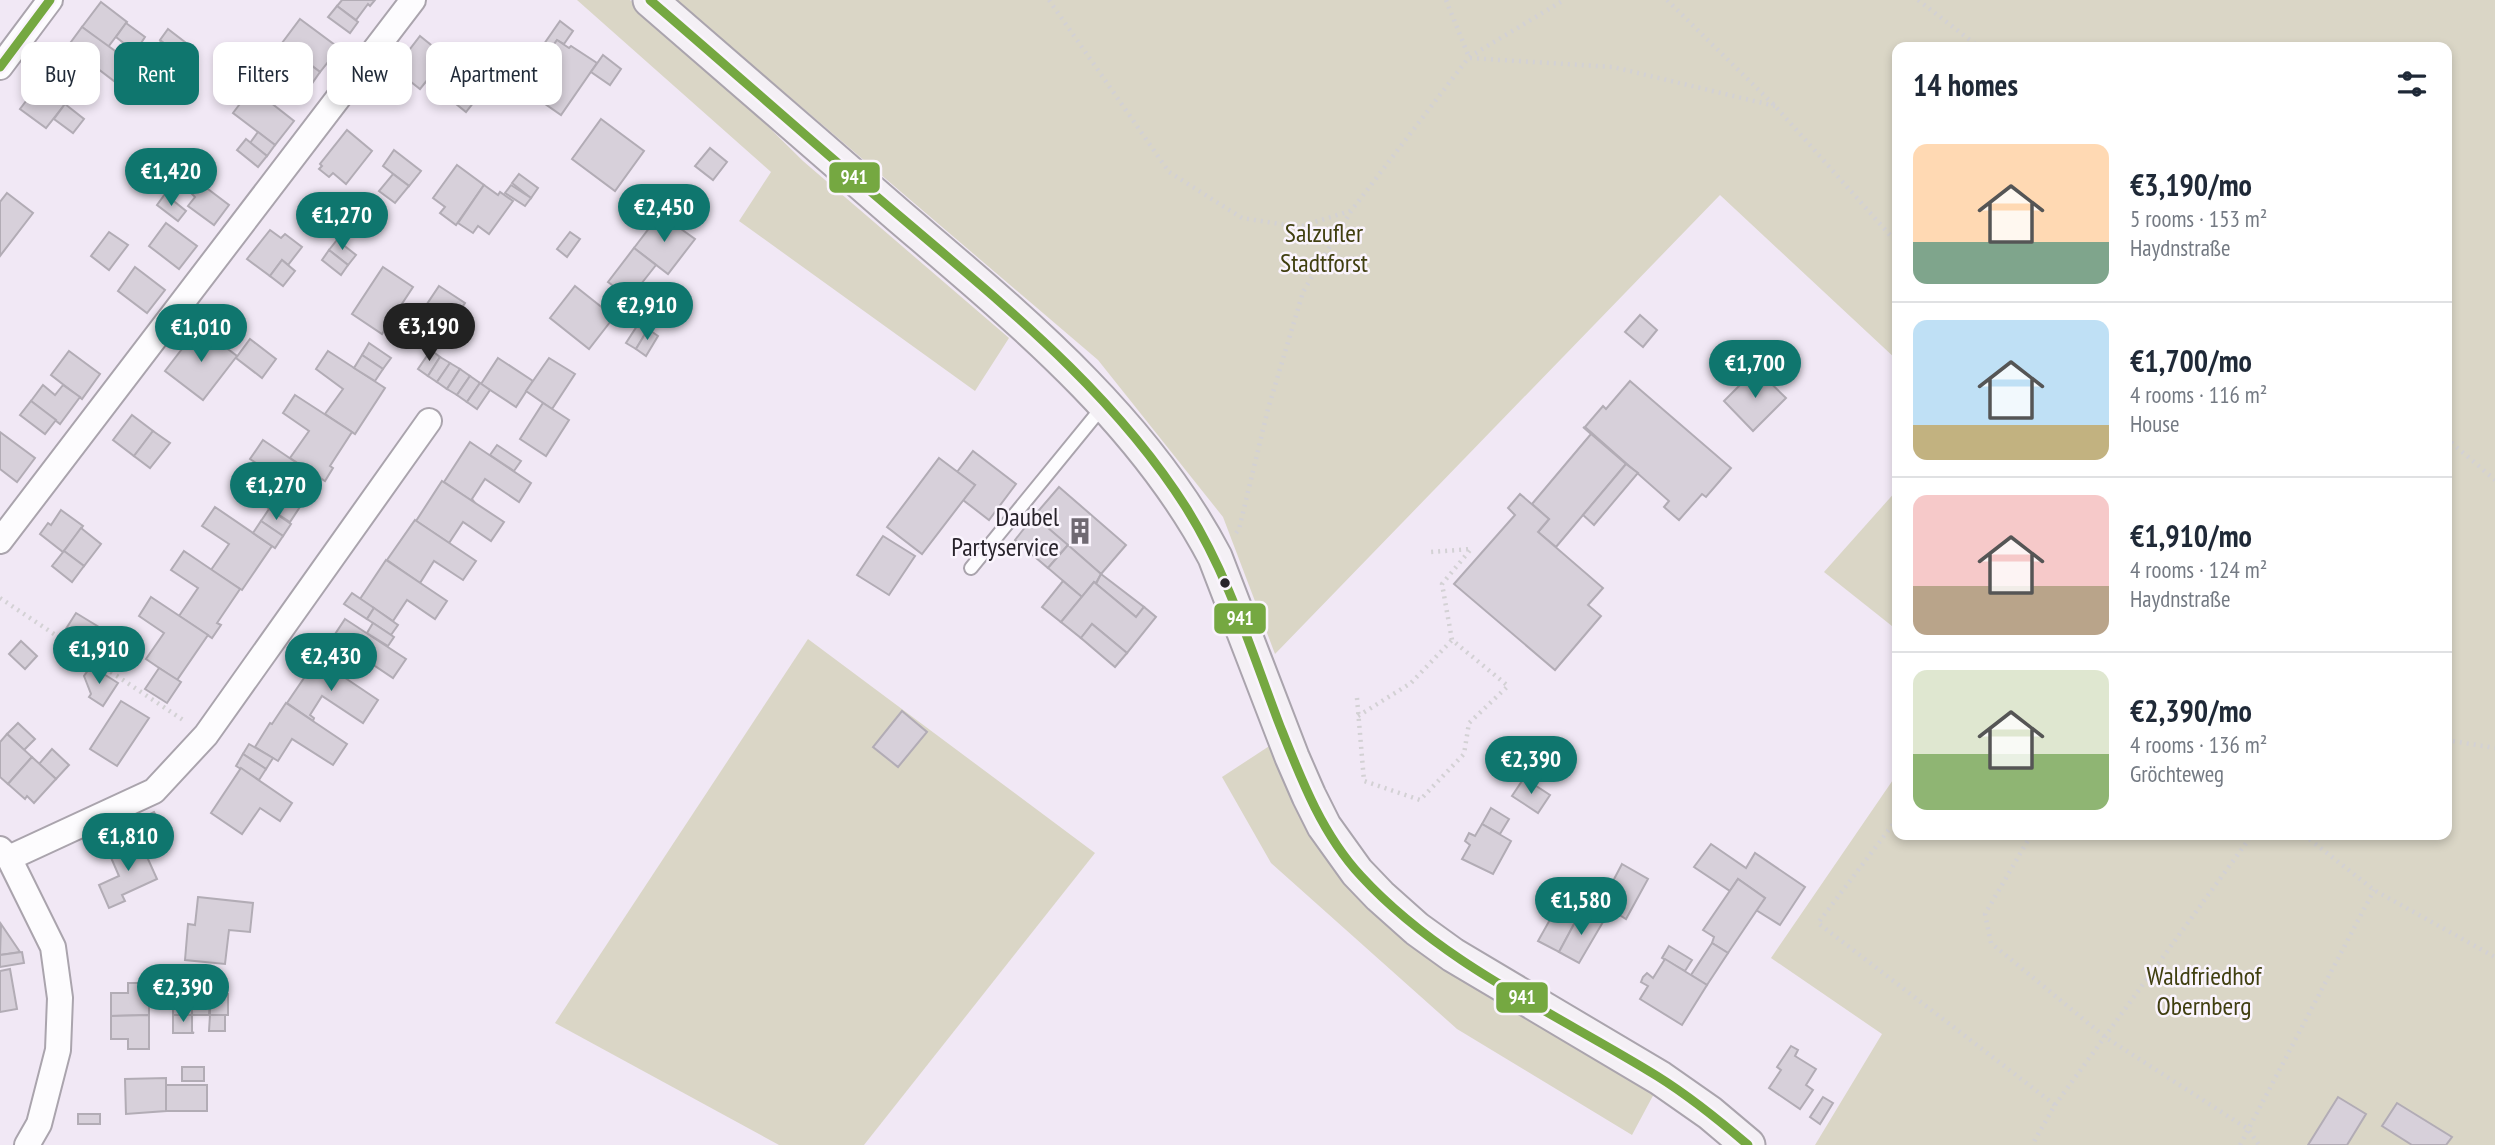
<!DOCTYPE html>
<html lang="en">
<head>
<meta charset="utf-8">
<style>
  body { margin:0; font-family:"PT Sans Narrow",sans-serif; background:#f2f2f3; color:#1f2937; height:100vh; display:flex; flex-direction:column; font-size:26px; white-space:nowrap }
  * { box-sizing:border-box; margin:0 }
  p { font-size:23px; color:#747a83 }
  .icon { flex:none; width:38px; height:38px; fill:none; stroke:currentColor; stroke-width:2; stroke-linecap:round; stroke-linejoin:round }
  .map { position:relative; flex:1; overflow:hidden }
  .drawer { position:absolute; left:1892px; top:42px; width:560px; height:798px; display:flex; flex-direction:column; background:#fff; border-radius:14px; box-shadow:0 4px 10px #0003 }
  .drawer>* { flex:none }
  .banner { position:absolute; left:21px; top:42px; width:665px; height:63px; display:flex; gap:14px }
  .price { position:absolute; translate:-50% -60px; padding:0 16px; border-radius:24px; background:#0f766e; color:#fff; font-size:23px; line-height:46px; filter:drop-shadow(0 2px 4px #0008) }
  .price::after { content:''; position:absolute; left:50%; top:42px; width:21px; height:16px; margin-left:-10px; background:inherit; clip-path:polygon(0 0,100% 0,50% 100%) }
  .price.on { background:#222; color:#fff }
  ul { padding:0; list-style:none }
  li { display:flex; align-items:center; gap:21px; height:175px; padding:0 21px }
  li+li { border-top:2px solid #e0e1e3 }
  li span { display:grid; place-items:center; flex:none; width:196px; height:140px; border-radius:14px; color:#555 }
  li>.icon { margin-inline-start:auto }
  span .icon { width:84px; height:84px; fill:#fffc; stroke-width:1 }
  li b { font-size:30px }
  h2 { display:flex; justify-content:space-between; align-items:center; height:84px; padding:0 21px; font-size:30px }
  .tag { padding:0 24px; border-radius:14px; background:#fff; box-shadow:0 4px 10px #0003; font-size:24px; line-height:63px }
  .tag.on { background:#0f766e; color:#fff }
  .map>svg:first-child { display:block }
  .green { fill:#dad6c6 }
  .building { fill:#d7d0da; stroke:#b2acb5; stroke-width:2 }
  .lines { fill:none; stroke-linecap:round; stroke-linejoin:round }
  .lane-casing { stroke:#aaa4ad; stroke-width:16 }
  .street-casing { stroke:#aaa4ad; stroke-width:28 }
  .secondary-casing { stroke:#aaa4ad; stroke-width:37 }
  .path { stroke:#d3d1d4; stroke-width:4.5; stroke-dasharray:2 5; stroke-linecap:butt }
  .lane { stroke:#fdfcfe; stroke-width:12 }
  .street { stroke:#fdfcfe; stroke-width:24 }
  .secondary { stroke:#f4f0f5; stroke-width:33 }
  .bus-1-casing { stroke:#faf4fd; stroke-width:14 }
  .bus-1 { stroke:#75a841; stroke-width:9 }
  .bus-dot { fill:#29242c; stroke:#faf4fd; stroke-width:2.5 }
  .labels { text-anchor:middle; dominant-baseline:central; stroke-width:5; stroke-linejoin:round; paint-order:stroke }
  .park-label { font-size:26px; fill:#403f10; stroke:#faf4fd }
  .poi-label { font-size:26px; fill:#29242c; stroke:#faf4fd; text-anchor:end }
  .line-badge { stroke:#faf4fd; stroke-width:2.5 }
  .badge-label { font-size:19px; text-anchor:middle; font-weight:bold; fill:#fff }
</style>
</head>
<body>
<div class="map">
<svg width="2495" height="1145" viewBox="0 0 2495 1145">
  <rect width="100%" height="100%" fill="#f1e8f5"/>
  <g class="green">
    <path d="M577,0h53l73,62 100,99 206,177 -34,53 -236,-170 32,-49z"/>
    <path d="M676,0h1819v1145h-680l67,-111 -111,-76 126,-184v61h549v-788h-549v313l-177,-165 -445,459 -52,-137 -125,-157z"/>
    <path d="M1897,490v140l-73,-58z"/>
    <path d="M808,639l287,214 -231,292h-85l-224,-122z"/>
    <path d="M1277,741l38,96 341,253 -24,45 -175,-106 -186,-166 -49,-86z"/>
  </g>
  <g class="building">
    <path d="M342,0h33l-5,6 -2,-2 -12,16 -19,-14z"/>
    <path d="M101,2l26,20 -19,25 -26,-20z"/>
    <path d="M337,6l21,16 -8,11 -22,-16z"/>
    <path d="M300,19l39,29 -19,24 -38,-29z"/>
    <path d="M560,21l13,10 -9,13 -7,-4 -6,9 -7,-5z"/>
    <path d="M126,23l19,14 -10,15 -19,-15z"/>
    <path d="M82,27l47,34 -15,20 -46,-35z"/>
    <path d="M168,29l22,17 -9,11 -21,-17z"/>
    <path d="M420,36l26,21 -26,32 -14,-11 -3,5 -10,-8 3,-4 -2,-1z"/>
    <path d="M557,40l12,8 2,-2 26,17 -36,52 -33,-23 8,-11 -6,-3z"/>
    <path d="M161,41l20,16 -7,10 -20,-15z"/>
    <path d="M603,55l18,14 -11,16 -19,-13z"/>
    <path d="M299,56l21,16 -9,13 -22,-17z"/>
    <path d="M477,64l16,13 -8,11 -17,-13z"/>
    <path d="M468,75l17,13 -19,24 -16,-13z"/>
    <path d="M39,84l26,20 -19,24 -26,-19z"/>
    <path d="M252,88l42,33 -19,24 -42,-32z"/>
    <path d="M65,104l19,15 -11,14 -19,-14z"/>
    <path d="M601,119l43,32 -29,40 -43,-32z"/>
    <path d="M347,130l25,21 -26,33 -13,-11 -4,4 -10,-8 3,-3 -2,-2z"/>
    <path d="M258,132l17,13 -8,11 -17,-13z"/>
    <path d="M246,139l21,17 -9,11 -21,-17z"/>
    <path d="M710,148l17,14 -14,18 -18,-14z"/>
    <path d="M394,150l27,21 -12,15 -26,-20z"/>
    <path d="M457,165l27,20 -28,40 -16,-12 5,-6 -12,-9z"/>
    <path d="M393,174l16,12 -14,17 -16,-12z"/>
    <path d="M519,174l19,14 -7,10 -19,-15z"/>
    <path d="M200,183l29,22 -15,20 -26,-19 7,-9 -3,-3z"/>
    <path d="M484,185l14,10 2,-3 13,9 -24,33 -11,-8 -5,7 -15,-10z"/>
    <path d="M511,185l20,13 -6,8 -20,-13z"/>
    <path d="M7,193l26,20 -33,43v-54z"/>
    <path d="M165,194l21,17 -8,10 -21,-16z"/>
    <path d="M660,214l35,25 -27,35 -34,-26z"/>
    <path d="M166,223l31,23 -18,23 -30,-23z"/>
    <path d="M270,230l11,8 4,-4 17,13 -14,18 -6,-5 -12,16 -23,-17z"/>
    <path d="M109,232l19,13 -19,25 -18,-14z"/>
    <path d="M570,232l10,7 -13,18 -10,-8z"/>
    <path d="M337,240l19,15 -8,10 -19,-15z"/>
    <path d="M634,248l22,17 -26,33 -22,-16z"/>
    <path d="M329,250l19,15 -7,10 -19,-15z"/>
    <path d="M282,260l13,11 -12,15 -13,-10z"/>
    <path d="M135,267l30,23 -18,23 -29,-22z"/>
    <path d="M383,267l30,20 -31,47 -30,-20z"/>
    <path d="M439,286l26,17 -27,40 -2,-1 3,-4 -24,-16z"/>
    <path d="M575,286l39,31 -25,32 -39,-31z"/>
    <path d="M1640,315l17,15 -14,17 -18,-15z"/>
    <path d="M639,323l9,6 -12,20 -10,-6z"/>
    <path d="M199,327l38,29 -34,44 -38,-29z"/>
    <path d="M648,329l10,7 -12,20 -10,-7z"/>
    <path d="M250,339l26,20 -14,19 -26,-20z"/>
    <path d="M369,343l22,15 -8,11 -21,-14z"/>
    <path d="M1731,343l25,26 -17,17 -25,-26z"/>
    <path d="M431,350l9,7 -12,19 -10,-7z"/>
    <path d="M69,351l31,23 -18,25 -31,-24z"/>
    <path d="M328,351l57,37 -30,46 -30,-20 18,-25 -27,-20z"/>
    <path d="M362,355l21,14 -8,12 -21,-13z"/>
    <path d="M440,357l10,6 -13,19 -9,-6z"/>
    <path d="M498,358l35,23 -17,26 -35,-23z"/>
    <path d="M549,358l26,16 -23,35 -26,-18z"/>
    <path d="M450,363l10,6 -13,20 -10,-7z"/>
    <path d="M460,369l10,7 -13,19 -10,-6z"/>
    <path d="M1756,369l30,29 -33,33 -29,-30z"/>
    <path d="M470,376l10,7 -13,19 -10,-7z"/>
    <path d="M1630,381l101,87 -25,29 -4,-3 -23,26 -15,-13 5,-6 -84,-74 18,-21 3,3z"/>
    <path d="M480,383l10,7 -13,19 -10,-7z"/>
    <path d="M43,385l12,10 8,-10 17,12 -20,27 -29,-23z"/>
    <path d="M295,395l57,37 -22,34 3,2 -8,13 -35,-23 19,-27 -26,-18z"/>
    <path d="M31,401l25,19 -11,14 -25,-19z"/>
    <path d="M543,403l26,17 -23,36 -26,-17z"/>
    <path d="M132,415l21,16 -19,25 -21,-16z"/>
    <path d="M1583,427l43,37 -70,83 -18,-15 11,-13 -17,-15 59,-70z"/>
    <path d="M153,431l17,12 -20,25 -16,-12z"/>
    <path d="M0,432l35,26 -18,24 -17,-13z"/>
    <path d="M263,440l56,38 -29,44 -31,-20 17,-26 -26,-17z"/>
    <path d="M470,442l61,41 -12,19 -34,-23 -13,20 4,5 -32,-22z"/>
    <path d="M497,445l24,16 -7,10 -24,-16z"/>
    <path d="M973,451l43,33 -27,36 -26,-20 12,-15 -18,-13z"/>
    <path d="M939,458l36,27 -53,69 -35,-27z"/>
    <path d="M1626,464l12,9 -44,52 -11,-10z"/>
    <path d="M442,481l62,41 -13,19 -28,-19 -14,21 -33,-22z"/>
    <path d="M1059,487l67,58 -25,29 -67,-58z"/>
    <path d="M1520,494l29,25 -11,13 65,56 -15,17 13,11 -46,54 -101,-86 61,-69 -7,-7z"/>
    <path d="M215,507l57,39 -30,44 -31,-20 18,-26 -27,-18z"/>
    <path d="M269,509l22,15 -8,12 -22,-15z"/>
    <path d="M61,510l22,16 -20,26 -23,-18 8,-11 3,2z"/>
    <path d="M1034,516l34,29 -20,23 -33,-28z"/>
    <path d="M415,520l61,41 -13,19 -29,-19 -14,22 -33,-23z"/>
    <path d="M261,521l22,15 -8,12 -22,-15z"/>
    <path d="M81,528l20,16 -17,22 -20,-15z"/>
    <path d="M883,536l32,20 -26,39 -32,-20z"/>
    <path d="M1068,545l33,29 -5,9 -2,-1 -12,15 -34,-29z"/>
    <path d="M64,551l20,15 -12,16 -20,-16z"/>
    <path d="M184,551l56,38 -23,34 4,2 -9,13 -33,-22 19,-28 -27,-18z"/>
    <path d="M386,560l61,41 -12,18 -28,-19 -14,21 -33,-22z"/>
    <path d="M1101,574l43,33 -8,10 -40,-33z"/>
    <path d="M1063,581l19,16 -21,25 -19,-15z"/>
    <path d="M1094,582l42,35 8,-10 12,10 -29,36 -35,-29 -11,14 -20,-16z"/>
    <path d="M352,593l22,15 -7,11 -23,-15z"/>
    <path d="M151,597l57,38 -31,45 -31,-21 18,-26 -25,-17z"/>
    <path d="M374,608l24,17 -7,10 -24,-16z"/>
    <path d="M76,613l23,14 -15,23 -22,-15z"/>
    <path d="M345,619l61,40 -13,19 -33,-22 -15,22 -27,-18z"/>
    <path d="M373,623l21,14 -6,9 -21,-13z"/>
    <path d="M1092,624l35,29 -12,14 -34,-29z"/>
    <path d="M21,641l16,15 -12,13 -16,-15z"/>
    <path d="M317,659l61,41 -15,23 -41,-27 -12,19 4,3 -1,3 -26,-18z"/>
    <path d="M91,666l27,17 -15,23 -14,-9 2,-3 -7,-18z"/>
    <path d="M159,668l22,14 -14,21 -22,-14z"/>
    <path d="M121,701l28,17 -32,48 -27,-17z"/>
    <path d="M286,703l61,41 -14,21 -41,-26 -14,22 -23,-14 15,-24 2,1z"/>
    <path d="M902,711l25,21 -29,35 -25,-20z"/>
    <path d="M18,723l17,16 -11,11 -17,-16z"/>
    <path d="M7,734l25,23 -24,27 -8,-7v-35z"/>
    <path d="M249,744l24,14 -7,11 -23,-15z"/>
    <path d="M52,749l17,16 -13,14 -17,-15z"/>
    <path d="M243,754l23,15 -7,11 -23,-14z"/>
    <path d="M32,757l24,22 -22,24 -7,-7 -2,3 -17,-15z"/>
    <path d="M241,768l51,35 -12,18 -20,-13 -18,26 -31,-21z"/>
    <path d="M1524,778l26,17 -12,18 -26,-17z"/>
    <path d="M1491,808l18,11 -9,15 -18,-10z"/>
    <path d="M154,812l6,12 -24,12 -6,-12z"/>
    <path d="M1482,824l29,17 -18,33 -31,-15 8,-14 -5,-4 4,-8 6,3z"/>
    <path d="M139,839l18,40 -35,16 3,6 -16,7 -10,-23 20,-9 -10,-23z"/>
    <path d="M1711,844l35,24 9,-15 50,34 -25,38 -24,-15 9,-12 -27,-19 -8,12 -36,-24z"/>
    <path d="M1622,864l26,15 -22,40 -16,-10 -7,13 -9,-5z"/>
    <path d="M1738,879l27,19 -37,55 -16,-10 2,-6 -11,-7z"/>
    <path d="M1582,882l12,7 -13,22 -11,-7z"/>
    <path d="M1594,889l12,6 -12,22 -13,-6z"/>
    <path d="M198,897l55,6 -3,29 -21,-2 -4,34 -40,-4 3,-36 7,1z"/>
    <path d="M1561,900l20,11 -22,41 -21,-11z"/>
    <path d="M1581,911l22,11 -24,41 -20,-11z"/>
    <path d="M1,924l19,28 -20,3z"/>
    <path d="M1712,943l16,10 -21,32 -16,-10z"/>
    <path d="M1669,946l23,14 -7,11 -23,-13z"/>
    <path d="M22,952l2,11 -24,4v-12z"/>
    <path d="M1665,959l42,26 -25,40 -42,-26 8,-13 -7,-4 2,-5 4,-4 6,5z"/>
    <path d="M10,969l7,40 -17,3v-41z"/>
    <path d="M128,983h36v16h-15v16l-38,1v-23h17z"/>
    <rect x="210" y="994" width="18" height="21"/>
    <path d="M192,997v18h-19v-17z"/>
    <path d="M192,999h18l-1,16h-17z"/>
    <path d="M149,1015v34h-21v-10h-17v-23z"/>
    <path d="M173,1015h19v17l2,1h-21z"/>
    <path d="M210,1015h15v16h-16z"/>
    <path d="M1791,1046l7,4 -3,6 21,13 -10,16 7,5 -13,19 -31,-21 12,-18 -4,-3z"/>
    <rect x="182" y="1067" width="22" height="14"/>
    <path d="M166,1078v33l-40,3 -1,-35z"/>
    <rect x="166" y="1085" width="41" height="26"/>
    <path d="M1823,1097l10,6 -13,21 -10,-7z"/>
    <path d="M2338,1097l28,17 -19,31h-39z"/>
    <path d="M2397,1103l55,34 -6,8h-34l-30,-19z"/>
    <rect x="78" y="1114" width="22" height="10"/>
  </g>
  <g class="lines">
    <defs>
      <path id="lane" d="M971,568l133,-163"/>
      <g id="street">
        <path d="M0,67l50,-67"/>
        <path d="M0,541l413,-541"/>
        <path d="M0,849l9,9 44,89 7,51 -2,52 -19,74 -12,21"/>
        <path d="M9,858l145,-67 52,-56 223,-314"/>
      </g>
      <path id="secondary" d="M650,0c84,72 166,144 249,216 118,101 243,202 316,341l77,200 17,39 15,30 33,46 23,24 37,33 36,26 207,123 50,35 38,32"/>
    </defs>
    <use href="#lane" class="lane-casing"/>
    <use href="#street" class="street-casing"/>
    <use href="#secondary" class="secondary-casing"/>
    <g class="path">
      <path d="M1049,0l120,172 73,46 57,9 51,-16"/>
      <path d="M1446,0l23,57"/>
      <path d="M1667,0l109,107 121,136"/>
      <path d="M1918,0l61,47"/>
      <path d="M1470,58l143,9 162,39"/>
      <path d="M2446,438l49,42"/>
      <path d="M1236,533l3,-4 29,-120 35,-117 48,-81 118,-154 95,-57"/>
      <path d="M0,598l186,124"/>
      <path d="M1357,698l7,83 56,19 44,-46 5,-31 39,-37 -56,-46 -10,-56 29,-35 -41,3"/>
      <path d="M1358,716l53,-33 41,-43"/>
      <path d="M2446,740l49,8"/>
      <path d="M1897,819l-79,104 237,182 -23,40"/>
      <path d="M2031,835l-46,79 6,29 114,94 143,92 11,16"/>
      <path d="M2304,835l70,55 121,67"/>
      <path d="M2055,1105l197,-270"/>
      <path d="M2240,1145l134,-255"/>
    </g>
    <use href="#lane" class="lane"/>
    <use href="#street" class="street"/>
    <use href="#secondary" class="secondary"/>
    <defs>
      <g id="bus-1">
        <path d="M650,0c85,73 168,147 253,219 102,87 212,175 284,290 42,67 65,144 93,217 21,53 42,108 81,150 81,88 196,138 296,200 32,20 62,44 91,69"/>
        <path d="M0,67l50,-67"/>
      </g>
    </defs>
    <use href="#bus-1" class="bus-1-casing"/>
    <use href="#bus-1" class="bus-1"/>
  </g>
  <defs>
    <symbol id="building-bare" viewBox="-9 -9 18 18"><path d="M-4-6H4V6H1V3H-1V6H-4ZM-2.5-4.3h1.7v1.8h-1.7ZM.8-4.3h1.7v1.8H.8ZM-2.5-1h1.7V.8h-1.7ZM.8-1h1.7V.8H.8Z" fill="#6f6972" stroke="#faf4fd" stroke-width="2.5" paint-order="stroke"/></symbol>
  </defs>
  <g fill-rule="evenodd">
    <use href="#building-bare" x="1061" y="512" width="38" height="38"/>
  </g>
  <circle class="bus-dot" cx="1225" cy="583" r="6"/>
  <g class="labels">
    <g class="park-label">
      <text x="1324" y="232">Salzufler<tspan x="1324" dy="30">Stadtforst</tspan></text>
      <text x="2204" y="975">Waldfriedhof<tspan x="2204" dy="30">Obernberg</tspan></text>
    </g>
    <g class="poi-label">
      <text x="1059" y="516">Daubel<tspan x="1059" dy="30">Partyservice</tspan></text>
    </g>
  </g>
  <g class="line-badge">
    <rect x="828" y="161" width="53" height="33" rx="7" fill="#75a841"/>
    <rect x="1213" y="602" width="54" height="33" rx="7" fill="#75a841"/>
    <rect x="1495" y="981" width="54" height="33" rx="7" fill="#75a841"/>
  </g>
  <g class="badge-label">
    <text x="854" y="184">941</text>
    <text x="1240" y="625">941</text>
    <text x="1522" y="1004">941</text>
  </g>
</svg>
<b class="price" style="left:171px;top:208px">€1,420</b>
<b class="price" style="left:664px;top:244px">€2,450</b>
<b class="price" style="left:342px;top:252px">€1,270</b>
<b class="price" style="left:647px;top:342px">€2,910</b>
<b class="price on" style="left:429px;top:363px">€3,190</b>
<b class="price" style="left:201px;top:364px">€1,010</b>
<b class="price" style="left:1755px;top:400px">€1,700</b>
<b class="price" style="left:276px;top:522px">€1,270</b>
<b class="price" style="left:99px;top:686px">€1,910</b>
<b class="price" style="left:331px;top:693px">€2,430</b>
<b class="price" style="left:1531px;top:796px">€2,390</b>
<b class="price" style="left:128px;top:873px">€1,810</b>
<b class="price" style="left:1581px;top:937px">€1,580</b>
<b class="price" style="left:183px;top:1024px">€2,390</b>
<div class="banner">
<a class="tag">Buy</a>
<a class="tag on">Rent</a>
<a class="tag">Filters</a>
<a class="tag">New</a>
<a class="tag">Apartment</a>
</div>
<section class="drawer">
<h2>14 homes<svg class="icon" aria-label="filters" viewBox="0 0 24 24"><path d="M4 7h16M4 17h16"/><circle cx="9" cy="7" r="2"/><circle cx="15" cy="17" r="2"/></svg></h2>
<ul>
<li><span style="background:linear-gradient(#ffd9b3 70%,#7fa58c 0)"><svg class="icon" aria-label="home" viewBox="0 0 24 24"><path d="M3 11l9-7 9 7M6 9v11h12V9"/></svg></span><div><b>€3,190/mo</b><p>5 rooms · 153 m²</p><p>Haydnstraße</p></div></li>
<li><span style="background:linear-gradient(#bfe0f5 75%,#c2b280 0)"><svg class="icon" aria-label="home" viewBox="0 0 24 24"><path d="M3 11l9-7 9 7M6 9v11h12V9"/></svg></span><div><b>€1,700/mo</b><p>4 rooms · 116 m²</p><p>House</p></div></li>
<li><span style="background:linear-gradient(#f6c9c9 65%,#b9a48a 0)"><svg class="icon" aria-label="home" viewBox="0 0 24 24"><path d="M3 11l9-7 9 7M6 9v11h12V9"/></svg></span><div><b>€1,910/mo</b><p>4 rooms · 124 m²</p><p>Haydnstraße</p></div></li>
<li><span style="background:linear-gradient(#dfe7d0 60%,#8fb573 0)"><svg class="icon" aria-label="home" viewBox="0 0 24 24"><path d="M3 11l9-7 9 7M6 9v11h12V9"/></svg></span><div><b>€2,390/mo</b><p>4 rooms · 136 m²</p><p>Gröchteweg</p></div></li>
</ul>
</section>
</div>
</body>
</html>
